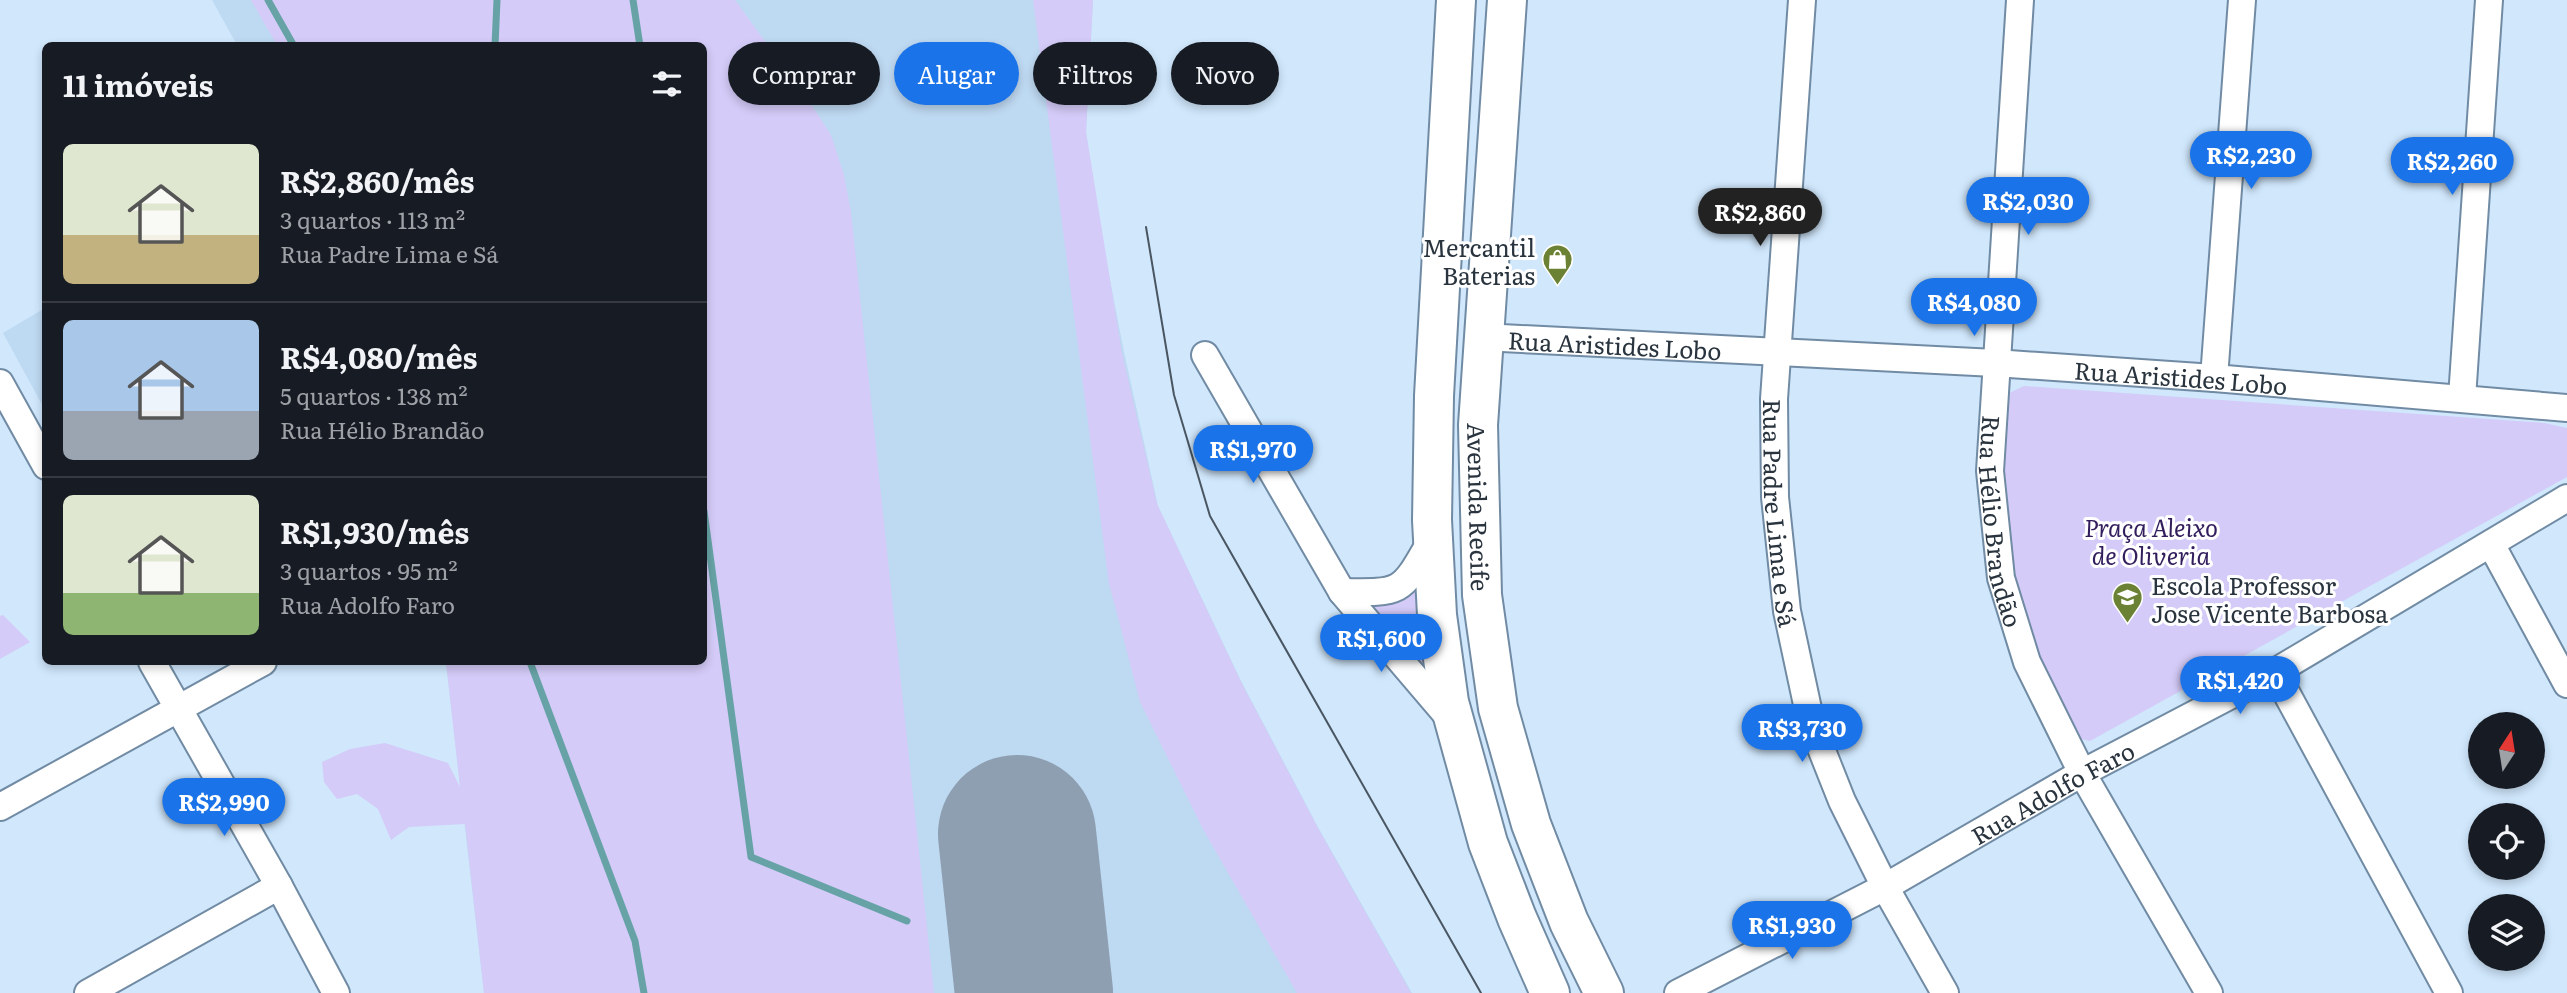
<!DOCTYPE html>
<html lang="pt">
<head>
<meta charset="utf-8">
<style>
  body { margin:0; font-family:Literata,serif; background:#20242c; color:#f1f3f6; height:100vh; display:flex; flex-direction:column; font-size:26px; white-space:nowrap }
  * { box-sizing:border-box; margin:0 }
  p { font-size:23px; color:#9ea1a6 }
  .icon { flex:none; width:38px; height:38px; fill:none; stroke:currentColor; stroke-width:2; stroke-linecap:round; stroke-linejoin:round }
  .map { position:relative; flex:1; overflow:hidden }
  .details { position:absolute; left:42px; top:42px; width:665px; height:623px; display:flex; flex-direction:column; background:#171b24; border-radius:10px; box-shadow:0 4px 10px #0003 }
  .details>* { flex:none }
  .banner { position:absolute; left:728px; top:42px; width:665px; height:63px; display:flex; gap:14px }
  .needle { width:46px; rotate:12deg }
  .fabs { position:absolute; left:2468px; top:712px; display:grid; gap:14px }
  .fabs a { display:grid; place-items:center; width:77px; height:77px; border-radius:50%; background:#171b24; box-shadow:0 4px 10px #0003; font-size:35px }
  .price { position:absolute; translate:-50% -60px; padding:0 16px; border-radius:24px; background:#1a73e8; color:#fff; font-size:23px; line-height:46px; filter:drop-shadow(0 2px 4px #0008) }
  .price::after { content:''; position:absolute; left:50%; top:42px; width:21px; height:16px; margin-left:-10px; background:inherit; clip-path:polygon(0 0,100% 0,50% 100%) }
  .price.current { background:#222; color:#fff }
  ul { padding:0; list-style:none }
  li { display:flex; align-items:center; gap:21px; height:175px; padding:0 21px }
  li+li { border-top:2px solid #363941 }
  li span { display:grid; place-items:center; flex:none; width:196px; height:140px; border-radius:10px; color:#555 }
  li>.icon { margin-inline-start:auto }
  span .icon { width:84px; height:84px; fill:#fffc; stroke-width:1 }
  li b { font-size:30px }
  h2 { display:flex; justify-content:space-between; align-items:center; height:84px; padding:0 21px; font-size:30px }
  .chip { padding:0 24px; border-radius:32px; background:#171b24; box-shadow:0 4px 10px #0003; font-size:24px; line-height:63px }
  .chip.current { background:#1a73e8; color:#fff }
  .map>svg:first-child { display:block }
  .built { fill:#bed9f2 }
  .green { fill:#d4cbf8 }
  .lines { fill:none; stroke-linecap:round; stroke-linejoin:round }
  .stream { stroke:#67a3a6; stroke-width:7 }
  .runway { stroke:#8d9fb0; stroke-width:158 }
  .minor-casing { stroke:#708ba3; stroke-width:30 }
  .primary-casing { stroke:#708ba3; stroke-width:42 }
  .minor { stroke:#fff; stroke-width:26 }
  .primary { stroke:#fff; stroke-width:38 }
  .tram { stroke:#4a5763; stroke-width:2 }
  .labels { text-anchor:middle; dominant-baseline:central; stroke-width:6; stroke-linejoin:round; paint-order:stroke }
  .poi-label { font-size:24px; fill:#29343e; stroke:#fff; text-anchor:end }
  .street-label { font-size:24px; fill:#29343e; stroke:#fff }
  .park-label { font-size:24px; font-style:italic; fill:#321d5d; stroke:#fff }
</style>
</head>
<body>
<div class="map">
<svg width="2567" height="993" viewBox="0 0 2567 993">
  <rect width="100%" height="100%" fill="#d0e7fc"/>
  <g class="built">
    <path d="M212,0h881l-7,132 17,113 21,107 34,154 83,175 78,148 93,164h-928l-38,-331h258v-616l-467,-1z"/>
    <path d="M45,308v102l-42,-77z"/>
  </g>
  <g class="green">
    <path d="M251,0h484l80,110 16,25 13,40 7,37 83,781h-450l-19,-169 -56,3 -18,13 -13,-31 -21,-15 -20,5 -13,-17 -2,-20 28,-13 35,-6 63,20 12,24 -14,-125h258v-616l-427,-1z"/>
    <path d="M1033,0h60l-7,132 36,221 35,151 84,178 78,148 92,163h-114l-93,-162 -64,-129 -20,-77 -11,-41z"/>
    <path d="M2024,386l520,37 23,5v49l-477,264 -16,-4 -10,-8 -57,-148 -8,-93 6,-93z"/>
    <path d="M1424,564l20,139 -91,-106z"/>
    <path d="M3,615l27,27 -30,17v-43z"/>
  </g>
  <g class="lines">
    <g class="stream">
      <path d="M268,0l26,46"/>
      <path d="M633,0l7,46"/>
      <path d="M495,46l2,-46"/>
      <path d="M704,511l47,346 156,64"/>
      <path d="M530,662l105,279 9,52"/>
    </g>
    <path class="runway" d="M1017,834l17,159"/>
    <defs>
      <g id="minor">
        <path id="s1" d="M1802,0l-28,399 1,98 12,114 24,112 31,78 43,86 60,106"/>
        <path id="s2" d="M2020,0l-30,471 11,107 26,84 55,111 127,220"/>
        <path id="s3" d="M1482,337l513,26 219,15 353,30"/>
        <path d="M1205,355l137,237 110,129"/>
        <path d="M2214,378l28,-378"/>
        <path d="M0,383l46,83"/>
        <path d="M2462,398l27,-398"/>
        <path d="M2491,544l76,140"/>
        <path d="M1342,592c62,1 59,1 90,-53"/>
        <path d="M152,662l127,224 57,107"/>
        <path d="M2275,672l174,321"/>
        <path d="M0,807l263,-145"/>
        <path d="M88,993l191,-107"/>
        <path id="s4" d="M1678,993l207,-106 197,-114 193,-101 292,-174"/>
      </g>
      <g id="primary">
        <path d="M1456,0l-22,396 -2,124 5,95 12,87 39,141 29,75 33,75"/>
        <path id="s5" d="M1507,0l-29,425 4,170 16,113 33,116 38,98 35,71"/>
      </g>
    </defs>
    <use href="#minor" class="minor-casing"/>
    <use href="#primary" class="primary-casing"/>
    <use href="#minor" class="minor"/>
    <use href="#primary" class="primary"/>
    <path class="tram" d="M1146,227l28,168 36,121 271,477"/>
  </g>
  <defs>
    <symbol id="shop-pin" viewBox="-11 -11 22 30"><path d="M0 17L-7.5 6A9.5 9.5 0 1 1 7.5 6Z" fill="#6b8133" stroke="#fff"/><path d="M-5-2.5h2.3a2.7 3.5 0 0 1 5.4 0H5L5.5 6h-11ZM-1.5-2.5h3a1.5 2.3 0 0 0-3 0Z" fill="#fff"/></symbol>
    <symbol id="school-pin" viewBox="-11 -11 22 30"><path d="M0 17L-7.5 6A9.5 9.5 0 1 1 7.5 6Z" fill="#6b8133" stroke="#fff"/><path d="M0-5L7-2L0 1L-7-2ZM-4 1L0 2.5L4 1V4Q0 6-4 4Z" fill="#fff"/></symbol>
  </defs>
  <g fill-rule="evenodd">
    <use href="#shop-pin" x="1540" y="242" width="35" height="47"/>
    <use href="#school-pin" x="2110" y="580" width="35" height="47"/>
  </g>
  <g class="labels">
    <g class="poi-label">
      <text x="1535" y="246">Mercantil<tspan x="1535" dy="28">Baterias</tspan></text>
      <text x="2151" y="584" text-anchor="start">Escola Professor<tspan x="2151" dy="28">Jose Vicente Barbosa</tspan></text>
    </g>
    <g class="street-label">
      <text stroke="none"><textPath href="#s3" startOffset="133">Rua Aristides Lobo</textPath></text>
      <text stroke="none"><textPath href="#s3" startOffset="700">Rua Aristides Lobo</textPath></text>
      <text stroke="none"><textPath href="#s5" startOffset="508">Avenida Recife</textPath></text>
      <text stroke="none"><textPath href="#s1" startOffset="514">Rua Padre Lima e Sá</textPath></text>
      <text stroke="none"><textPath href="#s2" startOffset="523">Rua Hélio Brandão</textPath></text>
      <text stroke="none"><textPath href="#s4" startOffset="425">Rua Adolfo Faro</textPath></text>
    </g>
    <g class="park-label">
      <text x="2151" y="526">Praça Aleixo<tspan x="2151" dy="28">de Oliveria</tspan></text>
    </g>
  </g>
</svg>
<div class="fabs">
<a><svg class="needle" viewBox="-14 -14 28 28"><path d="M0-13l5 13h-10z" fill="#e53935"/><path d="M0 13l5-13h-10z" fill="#9ea1a6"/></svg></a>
<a><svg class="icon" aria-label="locate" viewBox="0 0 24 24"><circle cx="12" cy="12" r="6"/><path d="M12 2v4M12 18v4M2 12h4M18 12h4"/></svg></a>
<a><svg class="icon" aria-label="layers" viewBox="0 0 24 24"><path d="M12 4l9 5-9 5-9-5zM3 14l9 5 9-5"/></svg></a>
</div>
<b class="price" style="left:2251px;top:191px">R$2,230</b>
<b class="price" style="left:2452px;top:197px">R$2,260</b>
<b class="price" style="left:2028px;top:237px">R$2,030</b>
<b class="price current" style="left:1760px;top:248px">R$2,860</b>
<b class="price" style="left:1974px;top:338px">R$4,080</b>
<b class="price" style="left:1253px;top:485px">R$1,970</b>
<b class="price" style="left:1381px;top:674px">R$1,600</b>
<b class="price" style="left:2240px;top:716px">R$1,420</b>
<b class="price" style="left:1802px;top:764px">R$3,730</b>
<b class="price" style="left:224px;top:838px">R$2,990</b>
<b class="price" style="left:1792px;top:961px">R$1,930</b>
<div class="banner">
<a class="chip">Comprar</a>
<a class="chip current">Alugar</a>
<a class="chip">Filtros</a>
<a class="chip">Novo</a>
</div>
<section class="details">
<h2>11 imóveis<svg class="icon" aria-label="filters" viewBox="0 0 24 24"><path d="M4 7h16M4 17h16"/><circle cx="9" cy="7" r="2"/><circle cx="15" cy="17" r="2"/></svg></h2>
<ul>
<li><span style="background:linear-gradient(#dfe7d0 65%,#c2b280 0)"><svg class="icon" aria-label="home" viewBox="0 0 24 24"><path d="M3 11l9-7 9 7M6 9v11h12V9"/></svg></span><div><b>R$2,860/mês</b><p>3 quartos · 113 m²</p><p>Rua Padre Lima e Sá</p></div></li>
<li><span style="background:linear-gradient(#a9c7e8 65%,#9aa5b1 0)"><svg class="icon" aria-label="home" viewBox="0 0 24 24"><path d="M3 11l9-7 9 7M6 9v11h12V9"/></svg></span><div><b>R$4,080/mês</b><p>5 quartos · 138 m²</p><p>Rua Hélio Brandão</p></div></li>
<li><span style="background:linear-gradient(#dfe7d0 70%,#8fb573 0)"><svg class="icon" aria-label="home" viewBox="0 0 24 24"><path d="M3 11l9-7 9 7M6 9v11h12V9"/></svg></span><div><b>R$1,930/mês</b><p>3 quartos · 95 m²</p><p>Rua Adolfo Faro</p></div></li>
</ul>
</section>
</div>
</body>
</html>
